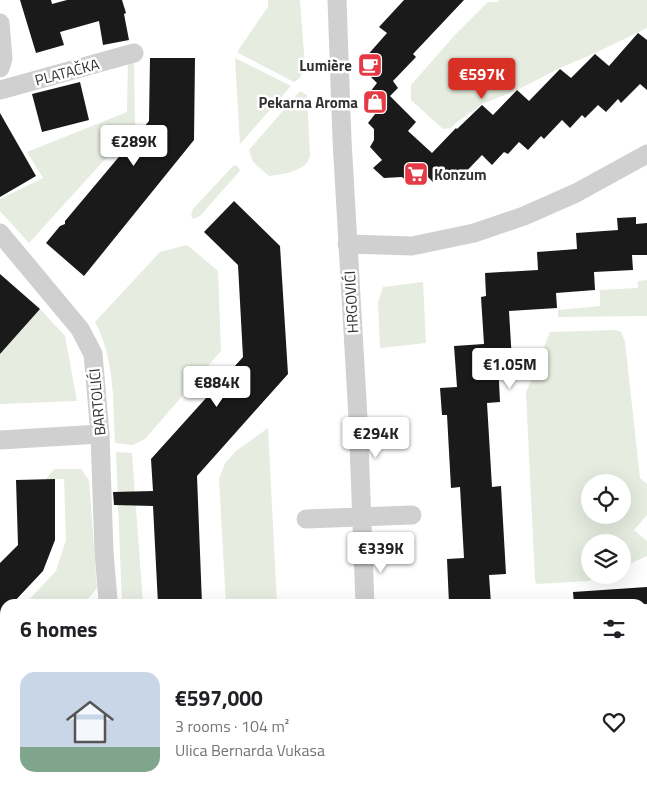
<!DOCTYPE html>
<html lang="en">
<head>
<meta charset="utf-8">
<style>
  body { margin:0; font-family:"Titillium Web",sans-serif; background:#f2f2f2; color:#202124; height:100vh; display:flex; flex-direction:column; font-size:19px; white-space:nowrap }
  * { box-sizing:border-box; margin:0 }
  p { font-size:16px; color:#757577 }
  .icon { flex:none; width:28px; height:28px; fill:none; stroke:currentColor; stroke-width:2; stroke-linecap:round; stroke-linejoin:round }
  .map { position:relative; flex:1; overflow:hidden }
  .side { position:absolute; left:0px; top:599px; width:648px; height:196px; display:flex; flex-direction:column; background:#fff; border-radius:15px 15px 0 0; box-shadow:0 5px 20px #0002 }
  .side>* { flex:none }
  .controls { position:absolute; left:581px; top:474px; display:grid; gap:10px }
  .controls a { display:grid; place-items:center; width:50px; height:50px; border-radius:50%; background:#fff; box-shadow:0 5px 20px #0002; font-size:25px }
  .price { position:absolute; translate:-50% -42px; padding:0 11px; border-radius:5px; background:#fff; color:#222; font-size:16px; line-height:32px; filter:drop-shadow(0 1px 2px #0008) }
  .price::after { content:''; position:absolute; left:50%; top:30px; width:15px; height:11px; margin-left:-8px; background:inherit; clip-path:polygon(0 0,100% 0,50% 100%) }
  .price.active { background:#d93025; color:#fff }
  ul { padding:0; list-style:none }
  li { display:flex; align-items:center; gap:15px; height:125px; padding:0 20px }
  li span { display:grid; place-items:center; flex:none; width:140px; height:100px; border-radius:15px; color:#555 }
  li>.icon { margin-inline-start:auto }
  span .icon { width:60px; height:60px; fill:#fffc; stroke-width:1 }
  li b { font-size:21px }
  h2 { display:flex; justify-content:space-between; align-items:center; height:60px; padding:0 20px; font-size:21px }
  .map>svg:first-child { display:block }
  .green { fill:#e6ecdf; fill-rule:evenodd }
  .building { fill:#1a1a1a }
  .lines { fill:none; stroke-linecap:round; stroke-linejoin:round }
  .minor { stroke:#d0d0d0; stroke-width:19 }
  .labels { text-anchor:middle; dominant-baseline:central; stroke-width:5; stroke-linejoin:round; paint-order:stroke }
  .poi-label { font-size:15px; font-weight:bold; fill:#333; stroke:#fff; text-anchor:end }
  .street-label { font-size:15px; fill:#333; stroke:#fff }
</style>
</head>
<body>
<div class="map">
<svg width="647" height="794" viewBox="0 0 647 794">
  <rect width="100%" height="100%" fill="#fff"/>
  <g class="green">
    <path d="M268,0h32l5,67 -5,11 -6,4 -56,-29 1,-4 29,-42z"/>
    <path d="M498,0h149v28l-52,25 -35,15 -43,22 -35,14 -25,18 -6,6 -8,1 -32,-29v-15l43,-49 34,-34h10z"/>
    <path d="M235,58l56,28 -51,58z"/>
    <path d="M128,60l6,1 1,65 -106,117 -29,-32v-12l43,-21 -16,-26 100,-40z"/>
    <path d="M300,91l7,4 3,62c-2,2 -2,5 -4,7 -8,8 -27,11 -37,12l-16,-14 -4,-12z"/>
    <path d="M236,165l4,5 -2,3 -38,43 -7,3 -2,-3 2,-7 40,-43z"/>
    <path d="M187,245l31,26 3,80 -76,88 -12,6 -18,-2c-2,-41 0,-84 -20,-121l65,-70z"/>
    <path d="M647,280v36l-89,1v-7l42,-4v-16l38,-2v-7z"/>
    <path d="M423,282l3,61 -46,5 -2,-45 5,-16z"/>
    <path d="M40,309l25,27 12,65 -77,3v-50z"/>
    <path d="M615,330l6,2 4,10 15,136 7,6v31l-13,15 13,11v15l-24,11 -1,-25h-32v33h13l-15,6 -52,3 -1,-4 -9,-187 24,-61zM590,482h32v33h-32z"/>
    <path d="M268,428l9,176h-51l-7,-125 6,-16 11,-12z"/>
    <path d="M116,452l16,1 11,151h-21z"/>
    <path d="M54,469h27l8,11 8,108 -13,16h-59l31,-33 10,-31 -2,-61h-18z"/>
    <path d="M5,624v64l-5,6v-65z"/>
    <path d="M647,675v73l-4,3v-75z"/>
    <path d="M461,790h118l-7,4h-111z"/>
  </g>
  <g class="building">
    <path d="M20,0h31l1,4 15,-4h55l4,13 -2,1 5,26 -26,5 -4,-24 -39,11 4,13 -28,8z"/>
    <path d="M404,0h60l-51,54 3,3 -23,24 5,7 -8,8 26,26 -8,9 24,22 24,-25 1,1 25,-24 11,10 24,-25 12,11 31,-32 11,9 24,-24 14,12 29,-33 9,7v50l-7,-6 -19,19 -3,-4 -12,13 -8,-7 -13,13 -3,-3 -12,13 -8,-8 -18,19 -3,-3 -13,14 -9,-8 -11,12 -4,-2 -12,13 -10,-10 -25,26 -13,-10 -11,11 -7,-7 -12,1 -6,6 -6,-5 -18,1 -11,-10 9,-8 -12,-13 4,-7v-11l-6,-6 11,-14 -12,-13 10,-13 -11,-11 -1,-14 22,-25 -8,-6z"/>
    <path d="M150,58h45l-1,82 -110,136 -38,-33 14,-17 5,-2v-3l84,-100z"/>
    <path d="M80,82l9,38 -47,12 -10,-38z"/>
    <path d="M0,113l36,63 -36,21z"/>
    <path d="M234,201l46,45 8,128 -91,102 5,128h-44l-5,-98 -39,-1 -1,-13 40,-1 -2,-32 92,-102 -5,-92 -34,-33z"/>
    <path d="M636,217v7l11,-1v32h-15l1,15 -39,2 1,18 -39,3 1,15 -48,3 3,50 -14,1 2,40 -13,1 5,84 9,-1 5,88 -17,1 2,29h-42l-2,-45 17,-1 -4,-71 -9,1 -4,-73h-5l-2,-27 17,-1 -3,-41 30,-2 -3,-47 5,-1 -1,-23 53,-3 -1,-18 40,-3 -1,-16 42,-3 -1,-12z"/>
    <path d="M0,274l40,35 -40,45z"/>
    <path d="M55,479v61l-12,31 -31,33h-7v7l-5,5v-53l18,-18 -2,-65z"/>
    <path d="M647,587v17h-73l-1,-12z"/>
  </g>
  <g class="lines">
    <g class="minor">
      <path d="M337,0l5,140 16,278 7,186"/>
      <path d="M0,23l3,35 -3,10"/>
      <path d="M0,90l134,-37"/>
      <path d="M0,233l80,96 13,25 7,80 4,118 4,48 -2,4"/>
      <path d="M347,244l65,2 62,-13 50,-17 52,-23 71,-39"/>
      <path d="M0,440l100,-6"/>
      <path d="M306,519l106,-4"/>
      <path d="M0,732l5,-5"/>
      <path d="M262,790l7,2 13,-2"/>
      <path d="M378,790v4"/>
    </g>
  </g>
  <defs>
    <symbol id="cafe-square" viewBox="-11 -11 22 22"><rect x="-9" y="-9" width="18" height="18" rx="4" fill="#e63946" stroke="#fff"/><path d="M-5.5-4.5H6V0H3Q3 3.5 0 3.5H-2.5Q-5.5 3.5-5.5 0ZM3-3.2v2h1.7v-2ZM-6 4.5H4V6H-6Z" fill="#fff"/></symbol>
    <symbol id="shop-square" viewBox="-11 -11 22 22"><rect x="-9" y="-9" width="18" height="18" rx="4" fill="#e63946" stroke="#fff"/><path d="M-5-2.5h2.3a2.7 3.5 0 0 1 5.4 0H5L5.5 6h-11ZM-1.5-2.5h3a1.5 2.3 0 0 0-3 0Z" fill="#fff"/></symbol>
    <symbol id="supermarket-square" viewBox="-11 -11 22 22"><rect x="-9" y="-9" width="18" height="18" rx="4" fill="#e63946" stroke="#fff"/><path d="M-6-5.5h2.5l.6 2H6L4.5 2H-2.5L-4.4-4H-6ZM-1.5 3.2a1.3 1.3 0 1 0 .1 0ZM3 3.2a1.3 1.3 0 1 0 .1 0Z" fill="#fff"/></symbol>
  </defs>
  <g fill-rule="evenodd">
    <use href="#cafe-square" x="356" y="51" width="28" height="28"/>
    <use href="#shop-square" x="361" y="88" width="28" height="28"/>
    <use href="#supermarket-square" x="402" y="160" width="28" height="28"/>
  </g>
  <g class="labels">
    <g class="poi-label">
      <text x="352" y="65">Lumière</text>
      <text x="358" y="102">Pekarna Aroma</text>
      <text x="434" y="174" text-anchor="start">Konzum</text>
    </g>
    <g class="street-label">
      <text transform="translate(67 72) rotate(-15)">PLATAČKA</text>
      <text transform="translate(351 302) rotate(-93)">HRGOVIĆI</text>
      <text transform="translate(97 402) rotate(-95)">BARTOLIĆI</text>
    </g>
  </g>
</svg>
<div class="controls">
<a><svg class="icon" aria-label="locate" viewBox="0 0 24 24"><circle cx="12" cy="12" r="6"/><path d="M12 2v4M12 18v4M2 12h4M18 12h4"/></svg></a>
<a><svg class="icon" aria-label="layers" viewBox="0 0 24 24"><path d="M12 4l9 5-9 5-9-5zM3 14l9 5 9-5"/></svg></a>
</div>
<b class="price active" style="left:482px;top:100px">€597K</b>
<b class="price" style="left:134px;top:167px">€289K</b>
<b class="price" style="left:510px;top:390px">€1.05M</b>
<b class="price" style="left:217px;top:408px">€884K</b>
<b class="price" style="left:376px;top:459px">€294K</b>
<b class="price" style="left:381px;top:574px">€339K</b>
<section class="side">
<h2>6 homes<svg class="icon" aria-label="filters" viewBox="0 0 24 24"><path d="M4 7h16M4 17h16"/><circle cx="9" cy="7" r="2"/><circle cx="15" cy="17" r="2"/></svg></h2>
<ul>
<li><span style="background:linear-gradient(#c9d6e8 75%,#7fa58c 0)"><svg class="icon" aria-label="home" viewBox="0 0 24 24"><path d="M3 11l9-7 9 7M6 9v11h12V9"/></svg></span><div><b>€597,000</b><p>3 rooms · 104 m²</p><p>Ulica Bernarda Vukasa</p></div><svg class="icon" aria-label="heart" viewBox="0 0 24 24"><path d="M12 20l-8-8c-3-5 5-10 8-4 3-6 11-1 8 4z"/></svg></li>
</ul>
</section>
</div>
</body>
</html>
